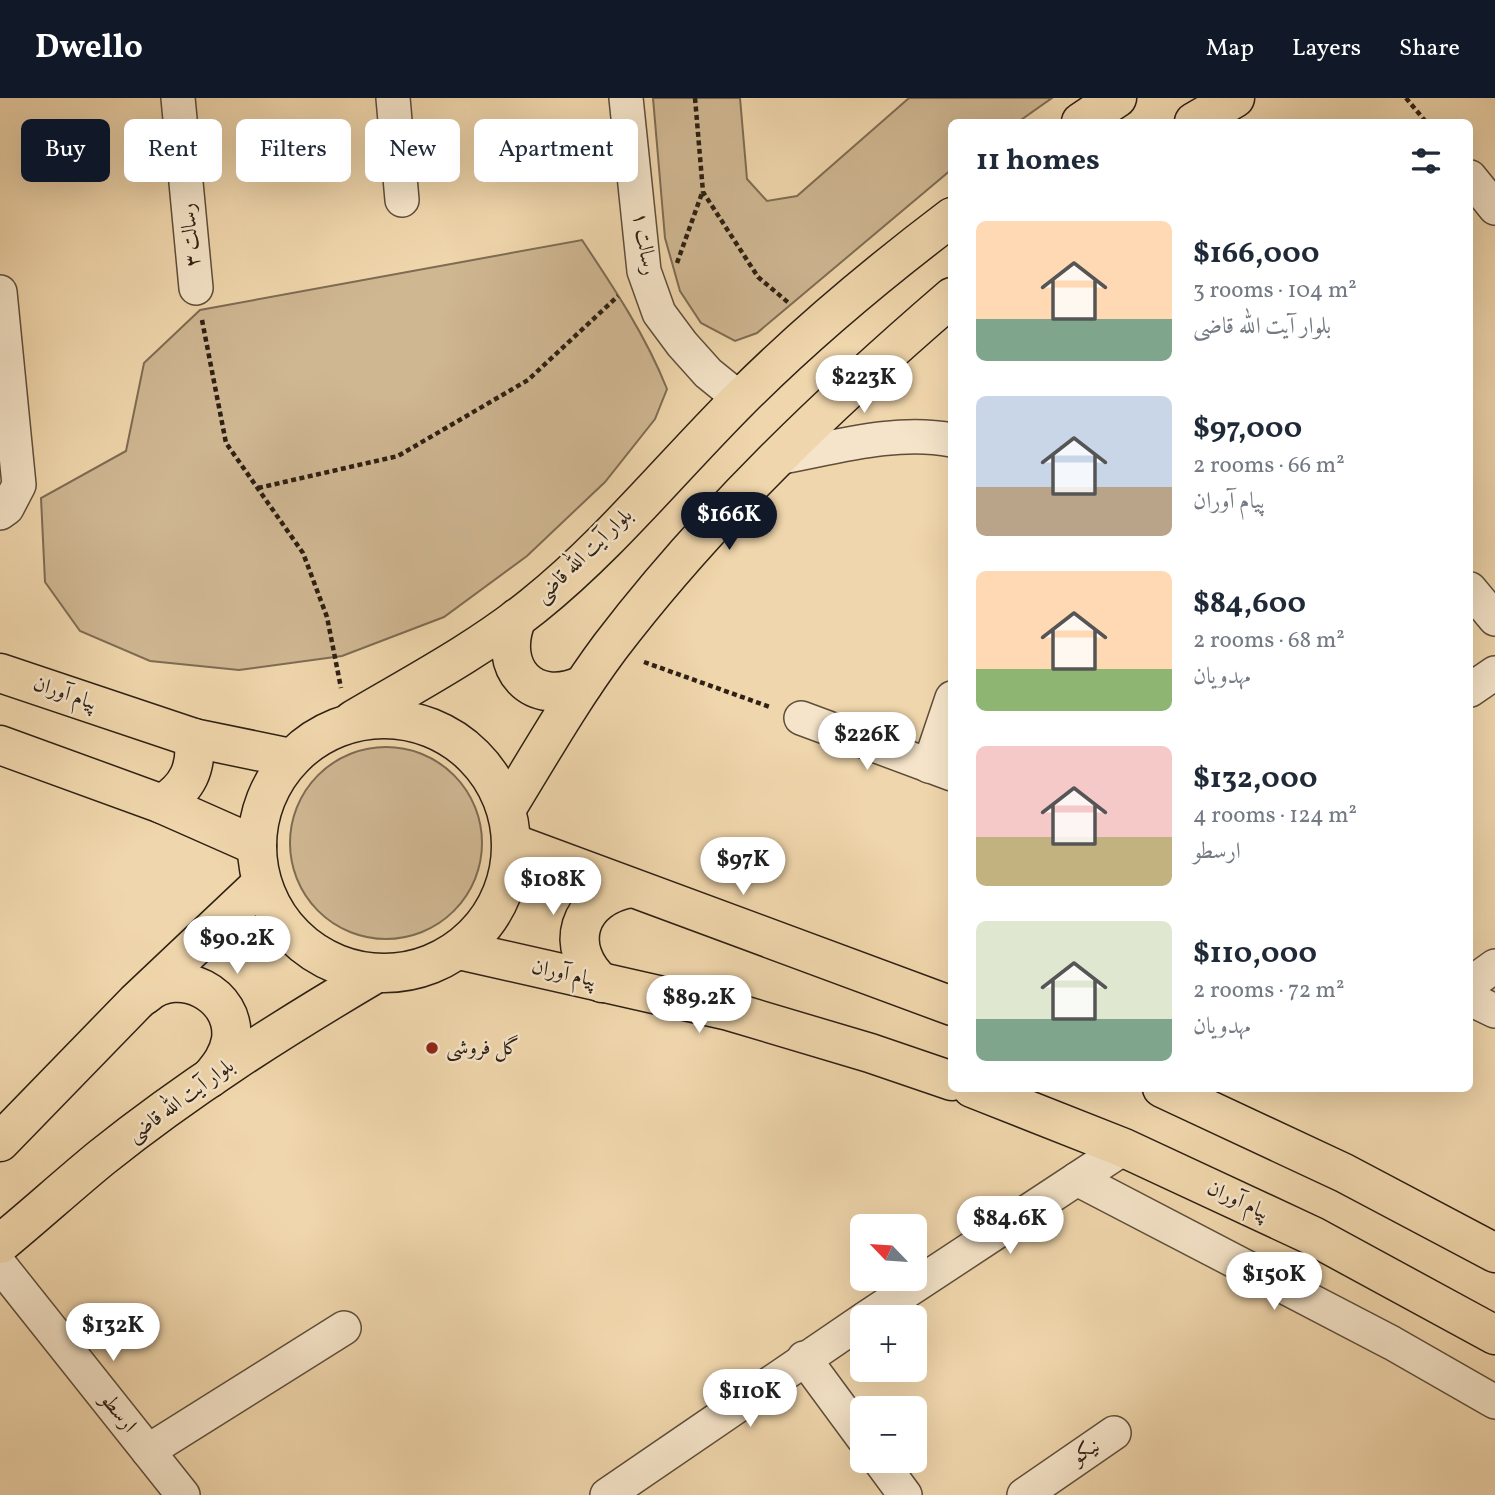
<!DOCTYPE html>
<html lang="en">
<head>
<meta charset="utf-8">
<style>
  body { margin:0; font-family:Vollkorn,Amiri,serif; background:#f6f6f7; color:#1f2937; height:100vh; display:flex; flex-direction:column; font-size:26px; white-space:nowrap }
  * { box-sizing:border-box; margin:0 }
  p { font-size:23px; color:#747a83 }
  .icon { flex:none; width:38px; height:38px; fill:none; stroke:currentColor; stroke-width:2; stroke-linecap:round; stroke-linejoin:round }
  .map { position:relative; flex:1; overflow:hidden }
  .sheet { position:absolute; left:948px; top:21px; width:525px; height:973px; display:flex; flex-direction:column; background:#fff; border-radius:10px; box-shadow:0 7px 28px #0002 }
  .sheet>* { flex:none }
  .banner { position:absolute; left:21px; top:21px; width:665px; height:63px; display:flex; gap:14px }
  .needle { width:46px; rotate:295deg }
  .fabs { position:absolute; left:850px; top:1116px; display:grid; gap:14px }
  .fabs a { display:grid; place-items:center; width:77px; height:77px; border-radius:10px; background:#fff; box-shadow:0 7px 28px #0002; font-size:35px }
  .price { position:absolute; translate:-50% -60px; padding:0 16px; border-radius:24px; background:#fff; color:#222; font-size:23px; line-height:46px; filter:drop-shadow(0 2px 4px #0008) }
  .price::after { content:''; position:absolute; left:50%; top:42px; width:21px; height:16px; margin-left:-10px; background:inherit; clip-path:polygon(0 0,100% 0,50% 100%) }
  .price.current { background:#111827; color:#fff }
  ul { padding:0; list-style:none }
  li { display:flex; align-items:center; gap:21px; height:175px; padding:0 28px }
  li span { display:grid; place-items:center; flex:none; width:196px; height:140px; border-radius:10px; color:#555 }
  li>.icon { margin-inline-start:auto }
  span .icon { width:84px; height:84px; fill:#fffc; stroke-width:1 }
  li b { font-size:30px }
  h2 { display:flex; justify-content:space-between; align-items:center; height:84px; padding:0 28px; font-size:30px }
  .chip { padding:0 24px; border-radius:10px; background:#fff; box-shadow:0 7px 28px #0002; font-size:24px; line-height:63px }
  .chip.current { background:#111827; color:#fff }
  header { display:flex; align-items:center; gap:42px; box-sizing:border-box; height:98px; padding:0 35px; background:#111827; color:#fff }
  header strong { font-size:33px }
  nav { display:flex; gap:38px; margin-inline-start:auto; font-size:24px }
  .map>svg:first-child { display:block }
  .green { fill:#cfb792; stroke:#7e6c53; stroke-width:2 }
  .lines { fill:none; stroke-linecap:round; stroke-linejoin:round }
  .minor-casing { stroke:#5e4e3a; stroke-width:36 }
  .major-casing { stroke:#2e2014; stroke-width:41 }
  .path { stroke:#2e2014; stroke-width:4.5; stroke-dasharray:5 3.5; stroke-linecap:butt }
  .minor { stroke:#f5e4c9; stroke-width:33 }
  .major { stroke:#f0d6ac; stroke-width:38 }
  .poi-dot { fill:#8f2418; stroke:#f5e4c9; stroke-width:2.5 }
  .labels { text-anchor:middle; dominant-baseline:central; stroke-width:5; stroke-linejoin:round; paint-order:stroke }
  .street-label { font-size:21px; fill:#2e2014; stroke:#f5e4c9 }
  .poi-label { font-size:21px; fill:#2e2014; stroke:#f5e4c9; text-anchor:start }
</style>
</head>
<body>
<header>
<strong>Dwello</strong>
<nav><a>Map</a><a>Layers</a><a>Share</a></nav>
</header>
<div class="map">
<svg width="1495" height="1397" viewBox="0 0 1495 1397">
  <rect width="100%" height="100%" fill="#f0d6ac"/>
  <filter id="stains"><feTurbulence type="fractalNoise" baseFrequency=".00286" numOctaves="4"/><feColorMatrix values="0 0 0 0 .2 0 0 0 0 .09 0 0 0 0 .02 0 0 0 .5 -.17"/></filter>
  <radialGradient id="worn" r=".72"><stop offset=".6" stop-color="#630" stop-opacity="0"/><stop offset="1" stop-color="#630" stop-opacity=".3"/></radialGradient>
  <g class="green">
    <path d="M653,0h87l7,81 20,22 30,-5 112,-98h143l-34,24h-66v47l-195,164 -22,8 -34,-18 -21,-32 -15,-53z"/>
    <path d="M582,142c32,48 64,96 85,149l-12,30 -50,63 -78,74 -83,61 -102,39 -103,14 -89,-9 -70,-30 -35,-49 -4,-84 85,-47 18,-88 56,-53z"/>
    <circle cx="386" cy="745" r="96"/>
  </g>
  <g class="lines">
    <defs>
      <g id="minor">
        <path d="M178,0l18,190"/>
        <path d="M393,0l9,102"/>
        <path d="M626,0l18,173 15,42 23,31 26,29 32,26"/>
        <path d="M1470,79l25,31"/>
        <path d="M0,194l19,193 -12,23 -7,5"/>
        <path d="M777,360c56,-10 118,-29 175,-18"/>
        <path d="M1470,491l25,30"/>
        <path d="M1470,592l25,-17"/>
        <path d="M801,620l151,56"/>
        <path d="M929,668l23,-68"/>
        <path d="M1470,886l25,-18"/>
        <path d="M1470,901l25,12"/>
        <path d="M1077,1081l315,164 103,59"/>
        <path d="M0,1167l183,230"/>
        <path d="M866,1220l258,-170"/>
        <path d="M804,1260l59,80"/>
        <path d="M148,1353l196,-123"/>
        <path d="M880,1363l25,34"/>
        <path d="M607,1397l256,-175"/>
        <path d="M1024,1397l90,-62"/>
      </g>
      <g id="major">
        <path d="M1081,24l36,-24"/>
        <path d="M1194,24l41,-24"/>
        <path d="M517,520c-21,50 15,90 66,67"/>
        <path d="M0,575l194,65 97,20"/>
        <circle cx="384" cy="748" r="127"/>
        <path d="M353,622c61,-36 124,-69 180,-114 75,-60 138,-138 206,-206 66,-66 139,-127 213,-183"/>
        <path d="M0,647l162,59 95,42"/>
        <path d="M162,706c26,-16 35,-36 32,-66"/>
        <path d="M507,710c33,-54 65,-110 103,-161 99,-130 219,-244 342,-350"/>
        <path d="M512,745l440,163"/>
        <path d="M459,852l270,61 141,42 82,28"/>
        <path d="M602,885c-40,-36 -24,-86 29,-95"/>
        <path d="M145,897c33,-30 92,-1 86,45 -3,16 -11,26 -21,38"/>
        <path d="M972,990l152,60 189,88 182,99"/>
        <path d="M1162,990l182,85 151,80"/>
        <path d="M0,1044l136,-140 126,-119"/>
        <path d="M0,1146c34,-28 67,-58 101,-86 86,-69 179,-128 274,-184"/>
      </g>
    </defs>
    <use href="#minor" class="minor-casing"/>
    <use href="#major" class="major-casing"/>
    <g class="path">
      <path d="M695,0l8,94 55,85 32,27"/>
      <path d="M1406,0l20,24"/>
      <path d="M677,165l25,-70"/>
      <path d="M202,222l24,123 77,110 24,64 14,71"/>
      <path d="M258,390l140,-32 130,-76 90,-84"/>
      <path d="M644,564l126,45"/>
    </g>
    <use href="#minor" class="minor"/>
    <use href="#major" class="major"/>
  </g>
  <circle class="poi-dot" cx="432" cy="950" r="7"/>
  <g class="labels">
    <g class="street-label">
      <text transform="translate(191 137) rotate(-95)">رسالت ۳</text>
      <text transform="translate(644 146) rotate(81)">رسالت ۱</text>
      <text transform="translate(584 458) rotate(-44)">بلوار آیت ‌الله قاضی</text>
      <text transform="translate(65 596) rotate(19)">پیام آوران</text>
      <text transform="translate(564 876) rotate(13)">پیام آوران</text>
      <text transform="translate(181 1003) rotate(-36)">بلوار آیت ‌الله قاضی</text>
      <text transform="translate(1238 1103) rotate(25)">پیام آوران</text>
      <text transform="translate(118 1315) rotate(51)">ارسطو</text>
      <text transform="translate(1086 1354) rotate(-34)">نیکو</text>
    </g>
    <g class="poi-label">
      <text x="446" y="950">گل فروشی</text>
    </g>
  </g>
  <rect width="100%" height="100%" filter="url(#stains)"/>
  <rect width="100%" height="100%" fill="url(#worn)"/>
</svg>
<div class="fabs">
<a><svg class="needle" viewBox="-14 -14 28 28"><path d="M0-13l5 13h-10z" fill="#e53935"/><path d="M0 13l5-13h-10z" fill="#747a83"/></svg></a>
<a>+</a>
<a>−</a>
</div>
<b class="price" style="left:864px;top:317px">$223K</b>
<b class="price current" style="left:729px;top:454px">$166K</b>
<b class="price" style="left:867px;top:674px">$226K</b>
<b class="price" style="left:743px;top:799px">$97K</b>
<b class="price" style="left:553px;top:819px">$108K</b>
<b class="price" style="left:237px;top:878px">$90.2K</b>
<b class="price" style="left:699px;top:937px">$89.2K</b>
<b class="price" style="left:1010px;top:1158px">$84.6K</b>
<b class="price" style="left:1274px;top:1214px">$150K</b>
<b class="price" style="left:113px;top:1265px">$132K</b>
<b class="price" style="left:750px;top:1331px">$110K</b>
<div class="banner">
<a class="chip current">Buy</a>
<a class="chip">Rent</a>
<a class="chip">Filters</a>
<a class="chip">New</a>
<a class="chip">Apartment</a>
</div>
<section class="sheet">
<h2>11 homes<svg class="icon" aria-label="filters" viewBox="0 0 24 24"><path d="M4 7h16M4 17h16"/><circle cx="9" cy="7" r="2"/><circle cx="15" cy="17" r="2"/></svg></h2>
<ul>
<li><span style="background:linear-gradient(#ffd9b3 70%,#7fa58c 0)"><svg class="icon" aria-label="home" viewBox="0 0 24 24"><path d="M3 11l9-7 9 7M6 9v11h12V9"/></svg></span><div><b>$166,000</b><p>3 rooms · 104 m²</p><p>بلوار آیت ‌الله قاضی</p></div></li>
<li><span style="background:linear-gradient(#c9d6e8 65%,#b9a48a 0)"><svg class="icon" aria-label="home" viewBox="0 0 24 24"><path d="M3 11l9-7 9 7M6 9v11h12V9"/></svg></span><div><b>$97,000</b><p>2 rooms · 66 m²</p><p>پیام آوران</p></div></li>
<li><span style="background:linear-gradient(#ffd9b3 70%,#8fb573 0)"><svg class="icon" aria-label="home" viewBox="0 0 24 24"><path d="M3 11l9-7 9 7M6 9v11h12V9"/></svg></span><div><b>$84,600</b><p>2 rooms · 68 m²</p><p>مهدویان</p></div></li>
<li><span style="background:linear-gradient(#f6c9c9 65%,#c2b280 0)"><svg class="icon" aria-label="home" viewBox="0 0 24 24"><path d="M3 11l9-7 9 7M6 9v11h12V9"/></svg></span><div><b>$132,000</b><p>4 rooms · 124 m²</p><p>ارسطو</p></div></li>
<li><span style="background:linear-gradient(#dfe7d0 70%,#7fa58c 0)"><svg class="icon" aria-label="home" viewBox="0 0 24 24"><path d="M3 11l9-7 9 7M6 9v11h12V9"/></svg></span><div><b>$110,000</b><p>2 rooms · 72 m²</p><p>مهدویان</p></div></li>
</ul>
</section>
</div>
</body>
</html>
